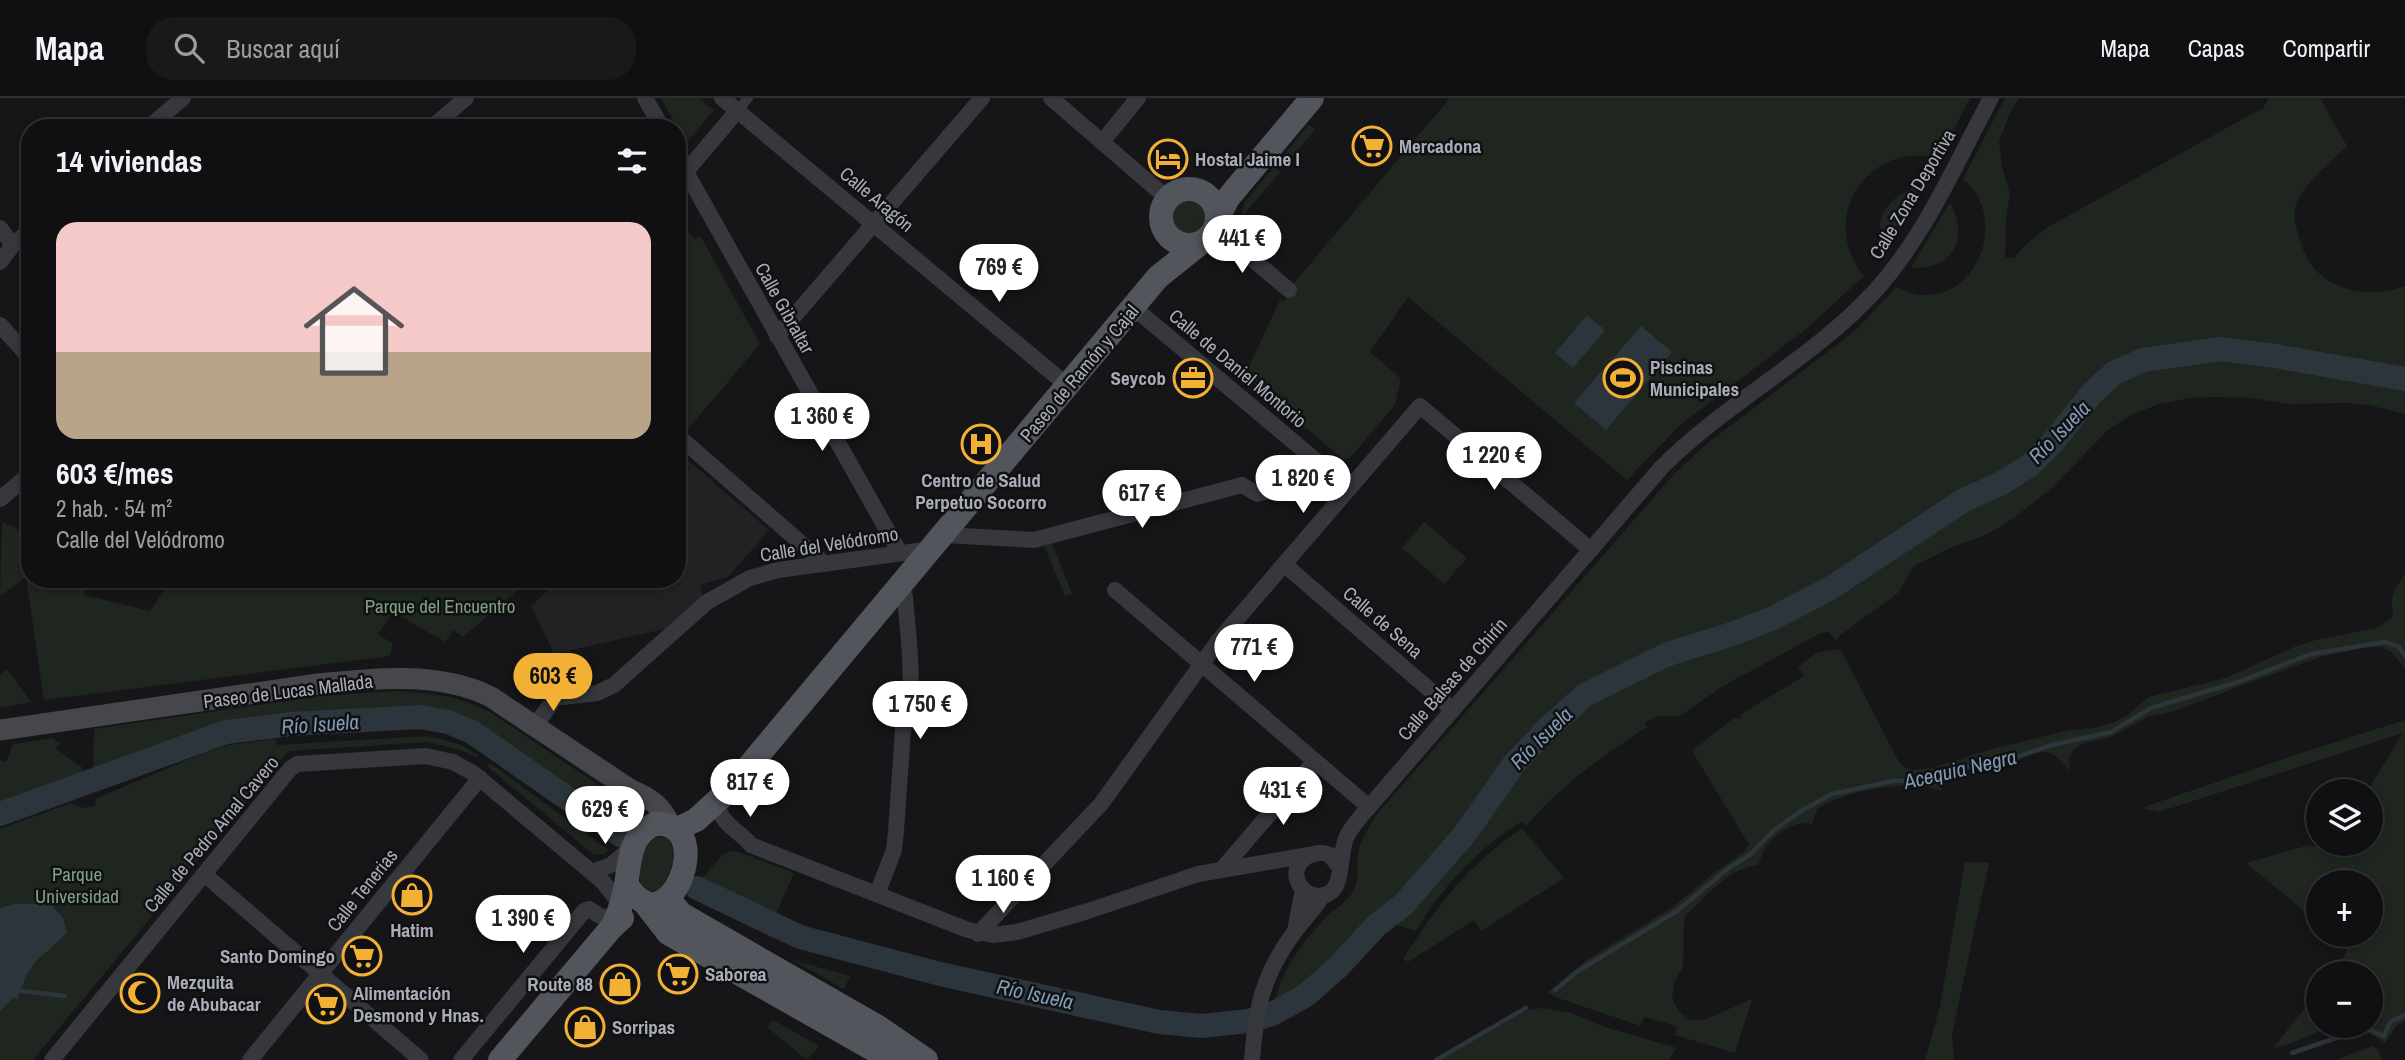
<!DOCTYPE html>
<html lang="es">
<head>
<meta charset="utf-8">
<style>
  body { margin:0; font-family:"Archivo Narrow",sans-serif; background:#19191b; color:#f1f3f6; height:100vh; display:flex; flex-direction:column; font-size:26px; white-space:nowrap }
  * { box-sizing:border-box; margin:0 }
  p { font-size:23px; color:#9c9d9f }
  .icon { flex:none; width:38px; height:38px; fill:none; stroke:currentColor; stroke-width:2; stroke-linecap:round; stroke-linejoin:round }
  .map { position:relative; flex:1; overflow:hidden }
  .sheet { position:absolute; left:21px; top:21px; width:665px; height:469px; display:flex; flex-direction:column; background:#101012; border-radius:28px; box-shadow:0 4px 10px #0003,0 0 0 2px #303032 }
  .sheet>* { flex:none }
  .buttons { position:absolute; left:2306px; top:681px; display:grid; gap:14px }
  .buttons a { display:grid; place-items:center; width:77px; height:77px; border-radius:50%; background:#101012; box-shadow:0 4px 10px #0003,0 0 0 2px #303032; font-size:35px }
  .price { position:absolute; translate:-50% -60px; padding:0 16px; border-radius:24px; background:#fff; color:#222; font-size:23px; line-height:46px; filter:drop-shadow(0 2px 4px #0008) }
  .price::after { content:''; position:absolute; left:50%; top:42px; width:21px; height:16px; margin-left:-10px; background:inherit; clip-path:polygon(0 0,100% 0,50% 100%) }
  .price.active { background:#f2b134; color:#111 }
  ul { padding:0; list-style:none }
  li { display:grid; align-content:center; gap:14px; height:371px; padding:0 35px }
  li+li { border-top:2px solid #303032 }
  li span { display:grid; place-items:center; height:217px; border-radius:21px; color:#555 }
  li>.icon { margin-inline-start:auto }
  span .icon { width:126px; height:126px; fill:#fffc; stroke-width:1 }
  li b { font-size:30px }
  h2 { display:flex; justify-content:space-between; align-items:center; height:84px; padding:0 35px; font-size:30px }
  header { display:flex; align-items:center; gap:42px; box-sizing:border-box; height:98px; padding:0 35px; background:#101012; border-bottom:2px solid #303032 }
  header strong { font-size:33px }
  nav { display:flex; gap:38px; margin-inline-start:auto; font-size:24px }
  .search { width:490px; height:63px; background:#19191b; display:flex; align-items:center; gap:18px; box-sizing:border-box; padding:0 24px; border-radius:28px; color:#9c9d9f; font-size:26px }
  .map>svg:first-child { display:block }
  .built { fill:#222225 }
  .green { fill:#1e261f }
  .water { fill:#2c353c }
  .lines { fill:none; stroke-linecap:round; stroke-linejoin:round }
  .stream { stroke:#2c353c; stroke-width:4.5 }
  .river { stroke:#2c353c; stroke-width:24 }
  .pedestrian { stroke:#37383d; stroke-width:10 }
  .minor { stroke:#37383d; stroke-width:16 }
  .secondary { stroke:#45474d; stroke-width:21 }
  .primary { stroke:#53555c; stroke-width:24 }
  .labels { text-anchor:middle; dominant-baseline:central; stroke-width:5; stroke-linejoin:round; paint-order:stroke }
  .poi-label { font-size:19px; font-weight:bold; fill:#a8adb8; stroke:#111113; text-anchor:start }
  .street-label { font-size:19px; fill:#a8adb8; stroke:#111113 }
  .park-label { font-size:19px; fill:#7fa381; stroke:#111113 }
  .water-label { font-size:21px; font-style:italic; fill:#7f9bb3; stroke:#111113 }
</style>
</head>
<body>
<header>
<strong>Mapa</strong>
<div class="search"><svg class="icon" aria-label="search" viewBox="0 0 24 24"><circle cx="10" cy="10" r="6"/><path d="M15 15l6 6"/></svg>Buscar aquí</div>
<nav><a>Mapa</a><a>Capas</a><a>Compartir</a></nav>
</header>
<div class="map">
<svg width="2405" height="962" viewBox="0 0 2405 962">
  <rect width="100%" height="100%" fill="#161618"/>
  <path class="built" d="M689,363l80,69 -41,47 -28,8 3,14 -30,28 -119,27 -23,-48 29,-27h117v-108z"/>
  <g class="green">
    <path d="M661,0h38l15,12 -28,33z"/>
    <path d="M1450,0h520l-31,60c-72,-17 -122,60 -75,118l-59,54 -124,94 -54,56 -219,-183 -38,55 31,27 -6,26 -46,54h-6l-99,-82 36,-77 3,2 13,-14 -3,-4z"/>
    <path d="M2005,0h14l-10,17 -10,27 3,24 8,28 -4,24 -1,39 9,1 10,-12 24,-19 215,-119 6,-10h51l27,48c-15,15 -48,42 -52,62 -2,10 2,22 5,32 13,49 62,61 105,46v128l-36,-9 -22,-2 -60,1 -36,-6 -37,-1 -25,1 -30,6 -28,11 -23,15 -59,61 -45,34 -23,12 -27,9 -40,20 -16,27 -59,43 -3,5 -7,-9 -10,2 -96,52 -43,30h-23l-12,7 2,4c-44,29 -86,58 -120,98l-6,-3c-44,27 -79,65 -105,109l-20,-6 -5,-19c-34,24 -80,90 -117,99 6,-33 29,-63 52,-88 9,-9 21,-14 27,-26 7,-13 3,-24 5,-37 3,-15 11,-26 18,-39l299,-342 34,-31 147,-112 40,-43c8,3 18,8 26,8 59,3 86,-80 41,-116z"/>
    <path d="M1309,27l6,5 -27,32 -6,-5z"/>
    <path d="M1274,69l6,5 -38,45 2,-14z"/>
    <path d="M1914,90h9l-17,33 -21,29c-14,-28 1,-52 29,-62z"/>
    <circle cx="1189" cy="119" r="17"/>
    <path d="M1950,105c20,33 2,70 -39,64z"/>
    <path d="M677,122l17,19 7,-2 59,107 -83,98z"/>
    <path d="M2,424l28,13v44h57l-3,16 66,16 22,-32h359l-68,58 -10,-7 -8,12 -52,-30 -15,22 15,10 -3,12 -346,44 -18,-123 -26,19z"/>
    <path d="M1424,424l43,36 -23,26 -42,-36z"/>
    <path d="M1052,445l20,51 -7,2 -21,-50z"/>
    <path d="M2405,475v95l-13,-15 -10,-6h-13l-49,10 -146,54 -26,6 -37,20 -26,6 -11,6 -5,10 1,12c-7,-7 -15,-19 -26,-19 -10,0 -21,7 -31,10 -19,4 -69,6 -72,29 -31,-13 -97,0 -124,18l-5,15c-18,-4 -38,10 -48,26 -3,5 -3,10 -6,15 -30,3 -53,33 -74,52l-1,50 -9,16 -2,12 2,9 8,10 9,6h13l48,-21 -17,54 -60,-18 2,-9 -33,-9 -3,9 -86,-29 -7,-5 40,-33 85,-52 42,-35 29,-20 5,-7 -57,-94 42,-33 7,1v-5l63,-38 -6,-9 18,-14 21,-4 5,3 56,108 6,7 8,3 20,-2 56,-18 81,-20 25,-2 18,-5 17,-9 20,-17 77,-19 68,-31 22,-7 60,-12 16,-10c2,-7 -1,-11 0,-18 1,-10 8,-18 13,-27z"/>
    <path d="M7,571l24,33 -31,6v-33z"/>
    <path d="M393,593c39,2 65,4 100,23l135,91c6,7 6,15 0,22l-3,-1 -149,-103 -25,-10 -30,-6 -175,12 -22,4 -26,8 -105,40 1,-42 226,-33z"/>
    <path d="M2405,622v301l-9,5 -11,17c-12,-10 -37,-19 -53,-15 -20,5 -37,16 -59,20l46,-58v36h52v-53h-39l12,-16 3,-9 -15,-13 39,-1v-52h-52v41l-73,-60 63,-18 21,4 3,-5h38v-53h-4l36,-58 -244,79 -18,-4 160,-55z"/>
    <path d="M428,638l31,8 19,11 -1,2 -20,-8 -30,-7 -139,9 -255,309h-33v-231l71,-26 11,5 12,-2 3,-8 107,-45 24,-8 47,-6 2,6z"/>
    <path d="M52,640l8,5 -4,6 27,19 -3,7 -80,30v-45l6,2 7,-18z"/>
    <path d="M490,665l119,87 -5,4 -10,1 -107,-89z"/>
    <path d="M1522,730l42,50 -83,53 -7,-11 -66,42 -5,-3c36,-56 63,-92 119,-131z"/>
    <path d="M656,739l13,1c9,20 2,33 -8,51l-12,3 -8,-8c-4,-16 2,-36 15,-47z"/>
    <path d="M730,753l8,1 56,21 -19,43 -76,-34 23,-27z"/>
    <path d="M1965,764l24,1 -37,171 2,26h-29l15,-54z"/>
    <path d="M792,862l58,16 -6,13z"/>
    <path d="M1542,910l29,5 34,14 72,21 -8,12h-230l89,-50z"/>
    <path d="M773,922l46,26 -12,14 -40,-33z"/>
    <path d="M2373,948l5,4 4,10h-46z"/>
  </g>
  <g class="water">
    <path d="M1587,217l18,15 -32,38 -18,-15z"/>
    <path d="M1641,228l31,26 -66,78 -32,-27z"/>
    <path d="M14,806h36l13,14 4,15 -32,29 -9,14 -9,24 -3,-3 -14,14v-103z"/>
  </g>
  <g class="lines">
    <g class="stream">
      <path d="M1555,892l23,-19 99,-60 53,-44 21,-13 22,-23 28,-20 31,-17 61,-13 34,-1 53,-17 28,-3 40,-14 63,-14 40,-24 90,-27 70,-27 74,-12 14,5 6,9"/>
      <path d="M22,893l43,5"/>
      <path d="M2292,955l73,-25 19,8 6,-14 15,-7"/>
      <path d="M1436,962l90,-52"/>
    </g>
    <g class="river">
      <path d="M0,716l226,-82 65,-8 129,-7 28,5 24,10 148,103"/>
      <path d="M697,790l103,49 140,37 219,48 43,4 46,-5 24,-7 33,-18 33,-29 39,-42 27,-21 60,-69 50,-71 33,-35 38,-34 83,-41 61,-19 42,-16 58,-30 135,-89 36,-16 29,-18 25,-25 39,-49 21,-19 29,-13 78,-11 54,7 130,23"/>
    </g>
    <path class="pedestrian" d="M738,12l10,-12"/>
    <g class="minor">
      <path d="M645,0l17,30"/>
      <path d="M722,0l346,288"/>
      <path d="M1051,0l117,101"/>
      <path d="M148,30l35,-30"/>
      <path d="M431,30l35,-30"/>
      <path d="M1102,44l36,-44"/>
      <path d="M677,58l223,397"/>
      <path d="M677,84l61,-72"/>
      <path d="M0,130l13,17"/>
      <path d="M1213,133l18,10 58,49"/>
      <path d="M0,164l13,-17 17,-15"/>
      <path d="M1133,209l206,173"/>
      <path d="M0,227l30,33"/>
      <path d="M777,238l205,-238"/>
      <path d="M685,344l140,122"/>
      <path d="M0,401l30,-25"/>
      <path d="M944,437l90,5 208,-55 15,9 76,-19"/>
      <path d="M1285,467l168,145"/>
      <path d="M1115,492l254,217"/>
      <path d="M535,628l20,-28 42,-5 17,-8 93,-83 43,-24 28,-8 154,-21"/>
      <path d="M719,712c7,18 21,21 32,35l217,85 25,5 24,-3 71,-21 110,-37 111,-19"/>
      <path d="M1339,769l-9,-12c-20,-8 -44,11 -29,32 4,6 11,9 19,9 26,-2 18,-39 26,-58 5,-11 15,-22 23,-31l292,-339c65,-66 152,-109 214,-177 50,-55 81,-128 116,-193"/>
      <path d="M1223,770l92,-107"/>
      <path d="M592,774l19,-7 22,-19"/>
      <path d="M204,776l217,186"/>
      <path d="M877,796l17,-44 2,-19 7,-101c14,-37 5,-94 2,-133l-4,-11"/>
      <path d="M1295,833l8,-42"/>
      <path d="M978,836l123,-130 118,-164 201,-234 171,144"/>
      <path d="M52,962l238,-291 7,-5 129,-8 27,6 20,11 116,97 14,12 18,23"/>
      <path d="M250,962l230,-282"/>
      <path d="M461,962l123,-149 5,-2 11,7 16,3"/>
      <path d="M1252,962c4,-51 10,-84 41,-126 10,-14 21,-24 30,-39"/>
    </g>
    <path class="secondary" d="M0,632l318,-46c56,-6 122,-13 173,13l140,93c19,8 31,16 39,35"/>
    <g class="primary">
      <circle cx="1189" cy="119" r="28"/>
      <path d="M1217,122l11,-22 84,-100"/>
      <path d="M677,731l19,-9 33,-30 429,-513 44,-35"/>
      <path d="M668,800l13,16 197,113 48,33"/>
      <path d="M644,804l24,31 224,127"/>
      <path d="M612,829c7,-13 11,-27 14,-42 4,-24 3,-50 29,-61 65,-5 13,131 -29,59"/>
      <path d="M500,962l112,-133 10,-9"/>
    </g>
  </g>
  <defs>
    <symbol id="supermarket-ring" viewBox="-11 -11 22 22"><circle r="9.5" fill="#111113" stroke="#f2b134" stroke-width="1.5"/><path d="M-6-5.5h2.5l.6 2H6L4.5 2H-2.5L-4.4-4H-6ZM-1.5 3.2a1.3 1.3 0 1 0 .1 0ZM3 3.2a1.3 1.3 0 1 0 .1 0Z" fill="#f2b134"/></symbol>
    <symbol id="hotel-ring" viewBox="-11 -11 22 22"><circle r="9.5" fill="#111113" stroke="#f2b134" stroke-width="1.5"/><path d="M-6-4.5h1.5V1H6V5H4.5V3h-9V5H-6ZM-4 0a1.8 1.8 0 1 1 3.6 0ZM.5 0V-2.5h3Q6-2.5 6 0Z" fill="#f2b134"/></symbol>
    <symbol id="office-ring" viewBox="-11 -11 22 22"><circle r="9.5" fill="#111113" stroke="#f2b134" stroke-width="1.5"/><path d="M-6-3h4V-5.5h4V-3h4V5H-6ZM-1-4.5V-3h2v-1.5ZM-6 0V1H6V0Z" fill="#f2b134"/></symbol>
    <symbol id="stadium-ring" viewBox="-11 -11 22 22"><circle r="9.5" fill="#111113" stroke="#f2b134" stroke-width="1.5"/><path d="M0-5a6.5 5 0 1 0 0 10a6.5 5 0 1 0 0-10ZM-3.5-1.8h7v3.6h-7Z" fill="#f2b134"/></symbol>
    <symbol id="hospital-ring" viewBox="-11 -11 22 22"><circle r="9.5" fill="#111113" stroke="#f2b134" stroke-width="1.5"/><path d="M-5-5h3v3.5h4V-5h3V5h-3V1.5h-4V5h-3Z" fill="#f2b134"/></symbol>
    <symbol id="shop-ring" viewBox="-11 -11 22 22"><circle r="9.5" fill="#111113" stroke="#f2b134" stroke-width="1.5"/><path d="M-5-2.5h2.3a2.7 3.5 0 0 1 5.4 0H5L5.5 6h-11ZM-1.5-2.5h3a1.5 2.3 0 0 0-3 0Z" fill="#f2b134"/></symbol>
    <symbol id="mosque-ring" viewBox="-11 -11 22 22"><circle r="9.5" fill="#111113" stroke="#f2b134" stroke-width="1.5"/><path d="M3.5-4.9A6 6 0 1 0 3.5 4.9A5 5 0 1 1 3.5-4.9Z" fill="#f2b134"/></symbol>
  </defs>
  <g fill-rule="evenodd">
    <use href="#supermarket-ring" x="1350" y="26" width="44" height="44"/>
    <use href="#hotel-ring" x="1146" y="39" width="44" height="44"/>
    <use href="#office-ring" x="1171" y="258" width="44" height="44"/>
    <use href="#stadium-ring" x="1601" y="258" width="44" height="44"/>
    <use href="#hospital-ring" x="959" y="324" width="44" height="44"/>
    <use href="#shop-ring" x="390" y="775" width="44" height="44"/>
    <use href="#supermarket-ring" x="340" y="836" width="44" height="44"/>
    <use href="#supermarket-ring" x="656" y="854" width="44" height="44"/>
    <use href="#shop-ring" x="598" y="864" width="44" height="44"/>
    <use href="#mosque-ring" x="118" y="873" width="44" height="44"/>
    <use href="#supermarket-ring" x="304" y="884" width="44" height="44"/>
    <use href="#shop-ring" x="563" y="907" width="44" height="44"/>
  </g>
  <g class="labels">
    <g class="poi-label">
      <text x="1399" y="48">Mercadona</text>
      <text x="1195" y="61">Hostal Jaime I</text>
      <text x="1650" y="269">Piscinas<tspan x="1650" dy="22">Municipales</tspan></text>
      <text x="1166" y="280" text-anchor="end">Seycob</text>
      <text x="981" y="382" text-anchor="middle">Centro de Salud<tspan x="981" dy="22">Perpetuo Socorro</tspan></text>
      <text x="412" y="832" text-anchor="middle">Hatim</text>
      <text x="335" y="858" text-anchor="end">Santo Domingo</text>
      <text x="705" y="876">Saborea</text>
      <text x="167" y="884">Mezquita<tspan x="167" dy="22">de Abubacar</tspan></text>
      <text x="593" y="886" text-anchor="end">Route 88</text>
      <text x="353" y="895">Alimentación<tspan x="353" dy="22">Desmond y Hnas.</tspan></text>
      <text x="612" y="929">Sorripas</text>
    </g>
    <g class="street-label">
      <text transform="translate(1912 96) rotate(-59)">Calle Zona Deportiva</text>
      <text transform="translate(877 101) rotate(40)">Calle Aragón</text>
      <text transform="translate(785 210) rotate(61)">Calle Gibraltar</text>
      <text transform="translate(1238 270) rotate(40)">Calle de Daniel Montorio</text>
      <text transform="translate(1079 275) rotate(-50)">Paseo de Ramón y Cajal</text>
      <text transform="translate(829 446) rotate(-9)">Calle del Velódromo</text>
      <text transform="translate(1383 524) rotate(41)">Calle de Sena</text>
      <text transform="translate(1452 581) rotate(-49)">Calle Balsas de Chirín</text>
      <text transform="translate(288 593) rotate(-7)">Paseo de Lucas Mallada</text>
      <text transform="translate(211 736) rotate(-50)">Calle de Pedro Arnal Cavero</text>
      <text transform="translate(362 792) rotate(-51)">Calle Tenerias</text>
    </g>
    <g class="park-label">
      <text x="440" y="508">Parque del Encuentro</text>
      <text x="77" y="776">Parque<tspan x="77" dy="22">Universidad</tspan></text>
    </g>
    <g class="water-label">
      <text transform="translate(2059 334) rotate(-46)">Río Isuela</text>
      <text transform="translate(320 626) rotate(-4)">Río Isuela</text>
      <text transform="translate(1541 640) rotate(-45)">Río Isuela</text>
      <text transform="translate(1960 671) rotate(-13)">Acequia Negra</text>
      <text transform="translate(1035 896) rotate(12)">Río Isuela</text>
    </g>
  </g>
</svg>
<div class="buttons">
<a><svg class="icon" aria-label="layers" viewBox="0 0 24 24"><path d="M12 4l9 5-9 5-9-5zM3 14l9 5 9-5"/></svg></a>
<a>+</a>
<a>−</a>
</div>
<b class="price" style="left:1242px;top:177px">441 €</b>
<b class="price" style="left:999px;top:206px">769 €</b>
<b class="price" style="left:822px;top:355px">1 360 €</b>
<b class="price" style="left:1494px;top:394px">1 220 €</b>
<b class="price" style="left:1303px;top:417px">1 820 €</b>
<b class="price" style="left:1142px;top:432px">617 €</b>
<b class="price" style="left:1254px;top:586px">771 €</b>
<b class="price active" style="left:553px;top:615px">603 €</b>
<b class="price" style="left:920px;top:643px">1 750 €</b>
<b class="price" style="left:750px;top:721px">817 €</b>
<b class="price" style="left:1283px;top:729px">431 €</b>
<b class="price" style="left:605px;top:748px">629 €</b>
<b class="price" style="left:1003px;top:817px">1 160 €</b>
<b class="price" style="left:523px;top:857px">1 390 €</b>
<section class="sheet">
<h2>14 viviendas<svg class="icon" aria-label="filters" viewBox="0 0 24 24"><path d="M4 7h16M4 17h16"/><circle cx="9" cy="7" r="2"/><circle cx="15" cy="17" r="2"/></svg></h2>
<ul>
<li><span style="background:linear-gradient(#f6c9c9 60%,#b9a48a 0)"><svg class="icon" aria-label="home" viewBox="0 0 24 24"><path d="M3 11l9-7 9 7M6 9v11h12V9"/></svg></span><div><b>603 €/mes</b><p>2 hab. · 54 m²</p><p>Calle del Velódromo</p></div></li>
</ul>
</section>
</div>
</body>
</html>
